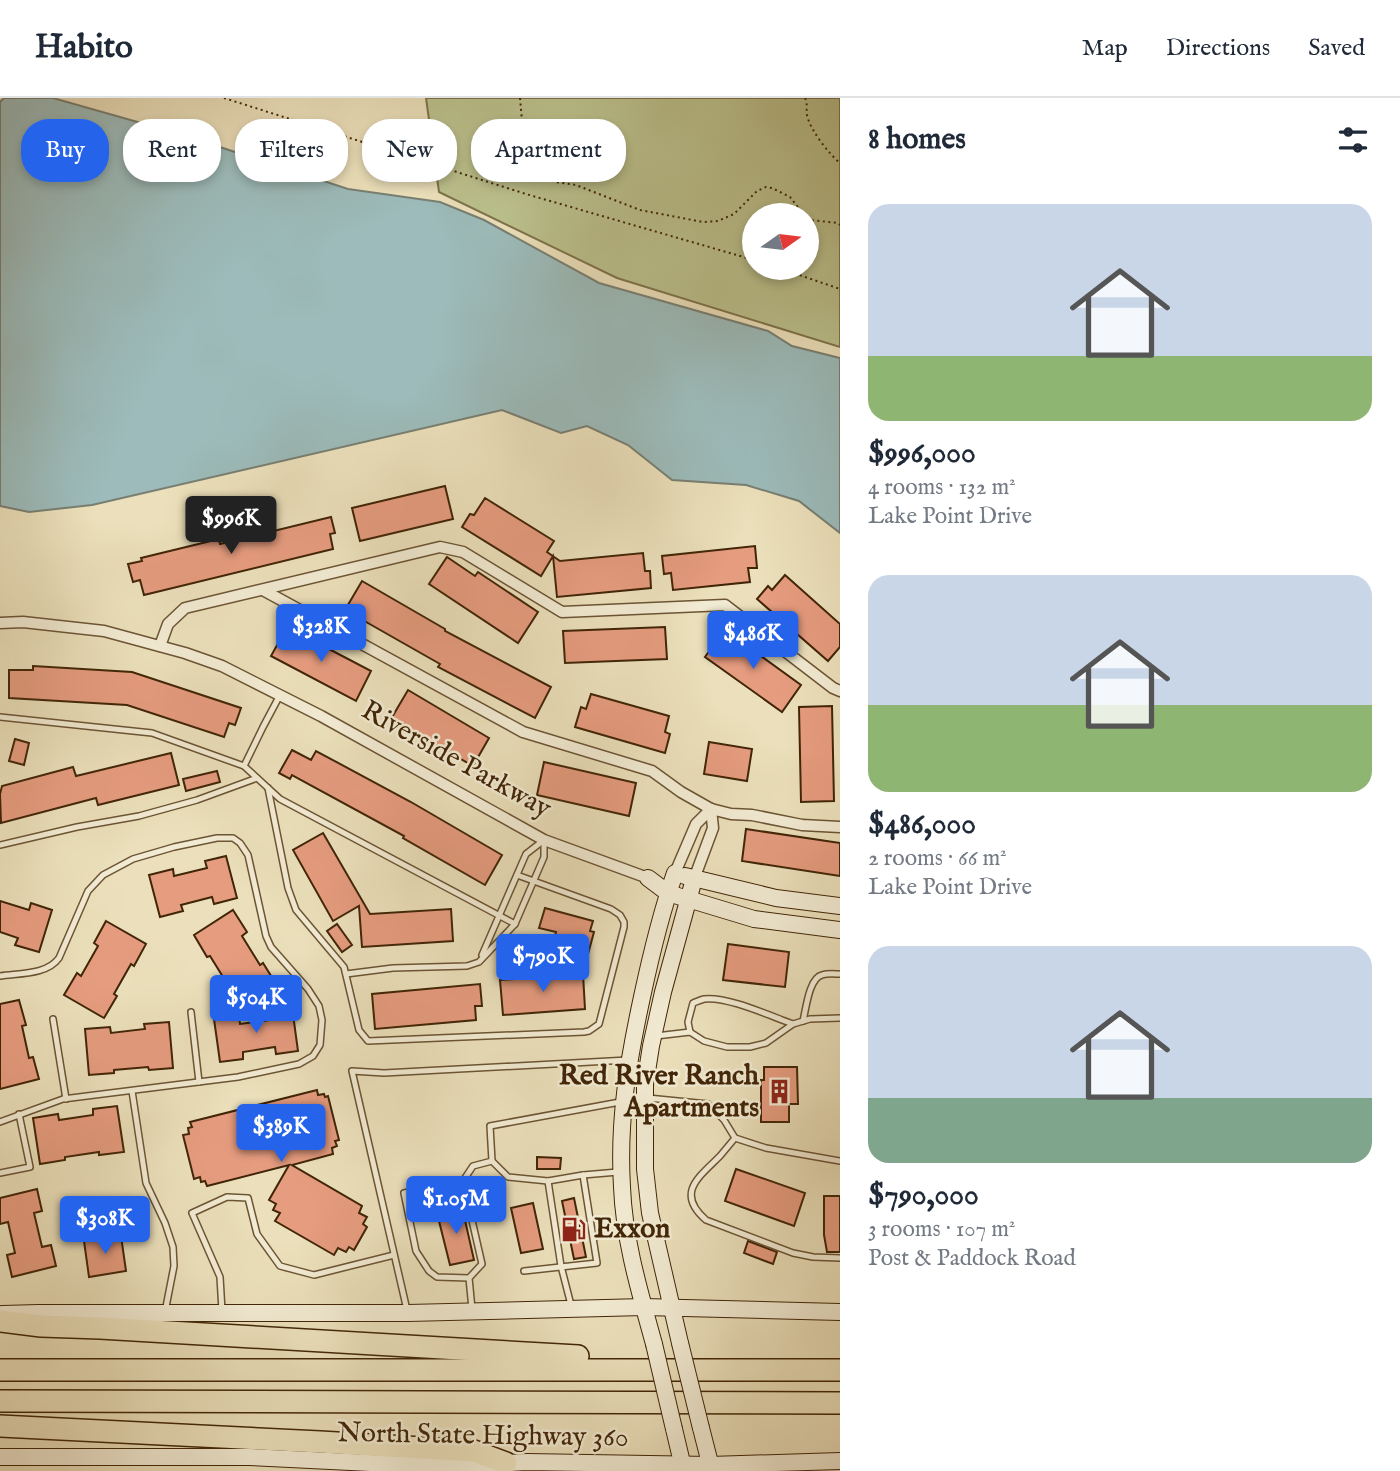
<!DOCTYPE html>
<html lang="en">
<head>
<meta charset="utf-8">
<style>
  body { margin:0; font-family:"IM FELL English",serif; background:#f6f6f7; color:#1f2937; height:100vh; display:flex; flex-direction:column; font-size:26px; white-space:nowrap }
  * { box-sizing:border-box; margin:0 }
  p { font-size:23px; color:#747a83 }
  .icon { flex:none; width:38px; height:38px; fill:none; stroke:currentColor; stroke-width:2; stroke-linecap:round; stroke-linejoin:round }
  .map { position:relative; flex:1; overflow:hidden }
  .side { display:flex; flex-direction:column; background:#fff; width:560px }
  .side>* { flex:none }
  .top-card { position:absolute; left:21px; top:21px; width:665px; height:63px; display:flex; gap:14px }
  .needle { width:46px; rotate:76deg }
  .fabs { position:absolute; left:742px; top:105px; display:grid; gap:14px }
  .fabs a { display:grid; place-items:center; width:77px; height:77px; border-radius:50%; background:#fff; box-shadow:0 4px 10px #0003; font-size:35px }
  .price { position:absolute; translate:-50% -60px; padding:0 16px; border-radius:7px; background:#2563eb; color:#fff; font-size:23px; line-height:46px; filter:drop-shadow(0 2px 4px #0008) }
  .price::after { content:''; position:absolute; left:50%; top:42px; width:21px; height:16px; margin-left:-10px; background:inherit; clip-path:polygon(0 0,100% 0,50% 100%) }
  .price.current { background:#222; color:#fff }
  ul { padding:0; list-style:none }
  li { display:grid; align-content:center; gap:14px; height:371px; padding:0 28px }
  li span { display:grid; place-items:center; height:217px; border-radius:21px; color:#555 }
  li>.icon { margin-inline-start:auto }
  span .icon { width:126px; height:126px; fill:#fffc; stroke-width:1 }
  li b { font-size:30px }
  h2 { display:flex; justify-content:space-between; align-items:center; height:84px; padding:0 28px; font-size:30px }
  .pill { padding:0 24px; border-radius:28px; background:#fff; box-shadow:0 4px 10px #0003; font-size:24px; line-height:63px }
  .pill.current { background:#2563eb; color:#fff }
  header { display:flex; align-items:center; gap:42px; box-sizing:border-box; height:98px; padding:0 35px; background:#fff; border-bottom:2px solid #e0e1e3 }
  header strong { font-size:33px }
  nav { display:flex; gap:38px; margin-inline-start:auto; font-size:24px }
  main { display:flex; flex:1; min-height:0 }
  .map>svg:first-child { display:block }
  .green { fill:#bbc18d; stroke:#7e734a; stroke-width:2; fill-rule:evenodd }
  .water { fill:#9cbbba; stroke:#787f72; stroke-width:2 }
  .building { fill:#e69c7f; stroke:#412507; stroke-width:2 }
  .lines { fill:none; stroke-linecap:round; stroke-linejoin:round }
  .lane-casing { stroke:#6c5434; stroke-width:8 }
  .street-casing { stroke:#6c5434; stroke-width:13 }
  .secondary-casing { stroke:#412507; stroke-width:18 }
  .highway-casing { stroke:#412507; stroke-width:24 }
  .path { stroke:#412507; stroke-width:2; stroke-dasharray:2 3.5; stroke-linecap:butt }
  .lane { stroke:#f2ebd3; stroke-width:5 }
  .street { stroke:#f2ebd3; stroke-width:10 }
  .secondary { stroke:#f2ebd3; stroke-width:16 }
  .highway { stroke:#ebe0bb; stroke-width:21 }
  .secondary-bridge-casing { stroke:#412507; stroke-width:18; stroke-linecap:butt }
  .secondary-bridge { stroke:#f2ebd3; stroke-width:16 }
  .labels { text-anchor:middle; dominant-baseline:central; stroke-width:5; stroke-linejoin:round; paint-order:stroke }
  .street-label { font-size:28px; fill:#412507; stroke:#f2ebd3 }
  .poi-label { font-size:28px; font-weight:bold; fill:#412507; stroke:#f2ebd3; text-anchor:end }
</style>
</head>
<body>
<header>
<strong>Habito</strong>
<nav><a>Map</a><a>Directions</a><a>Saved</a></nav>
</header>
<main>
<div class="map">
<svg width="840" height="1373" viewBox="0 0 840 1373">
  <rect width="100%" height="100%" fill="#ebe0bb"/>
  <filter id="stains"><feTurbulence type="fractalNoise" baseFrequency=".00286" numOctaves="4"/><feColorMatrix values="0 0 0 0 .2 0 0 0 0 .09 0 0 0 0 .02 0 0 0 .5 -.17"/></filter>
  <radialGradient id="worn" r=".72"><stop offset=".6" stop-color="#630" stop-opacity="0"/><stop offset="1" stop-color="#630" stop-opacity=".3"/></radialGradient>
  <path class="green" d="M426,0h414v249l-223,-69 -178,-86zM754,117h53v53h-53z"/>
  <path class="water" d="M4,0h49l127,36 168,55 92,13 44,18 115,63 169,48 24,15 48,12v175l-41,-32 -53,-16 -74,-5 -44,-35 -41,-19 -26,7 -59,-23 -410,95 -63,7 -29,-6v-404z"/>
  <g class="building">
    <path d="M445,388l8,33 -93,22 -8,-33z"/>
    <path d="M485,400l69,43 -7,11 13,9 83,-8 2,18h5l1,17 -94,9 -4,-41 -12,20 -79,-49 8,-13 4,1z"/>
    <path d="M331,419l4,16 -5,1 3,15 -189,46 -4,-15 -7,2 -5,-18 14,-3 -1,-3 78,-19 1,5z"/>
    <path d="M755,448l2,22h-9l2,14 -77,8 -2,-17 -7,1 -2,-18z"/>
    <path d="M447,459l28,19 3,-4 60,40 -20,31 -89,-59z"/>
    <path d="M785,477l55,49v23l-12,14 -71,-62 11,-13 4,4z"/>
    <path d="M362,483l83,48v2l106,56 -16,31 -97,-51 2,-3 -95,-54z"/>
    <path d="M287,529l84,44 -15,30 -85,-45z"/>
    <path d="M665,529l2,32 -102,4 -2,-32z"/>
    <path d="M725,532l76,55 -19,27 -77,-55z"/>
    <path d="M33,568l99,6 109,36 -6,17 -6,-2 -5,14 -97,-32 -118,-7v-28h24z"/>
    <path d="M408,592l81,48 -16,28 -82,-47z"/>
    <path d="M591,596l78,22 -4,16 5,2 -5,19 -90,-26 6,-20 5,2z"/>
    <path d="M832,608l2,95 -33,1 -2,-95z"/>
    <path d="M15,641l14,4 -5,22 -15,-4z"/>
    <path d="M709,644l43,7 -5,32 -43,-7z"/>
    <path d="M292,652l19,10 5,-9 95,51 91,53 -17,30 -82,-47 1,-2 -112,-61 -2,4 -11,-6z"/>
    <path d="M171,655l8,32 -81,20 -2,-7 -95,25 -1,-29 2,-8 71,-19 3,9z"/>
    <path d="M544,664l92,21 -7,33 -92,-21z"/>
    <path d="M217,673l3,11 -34,9 -3,-12z"/>
    <path d="M746,731l94,14v33l-98,-15z"/>
    <path d="M323,735l47,81 81,-5 2,32 -91,6 -3,-41 -26,15 -40,-71z"/>
    <path d="M226,758l11,42 -23,6 -2,-7 -31,8 2,6 -23,6 -11,-42 24,-6 1,7 33,-8 -2,-7z"/>
    <path d="M0,803l29,9 2,-7 21,7 -13,42 -24,-7 3,-7 -18,-6z"/>
    <path d="M545,810l48,13 -3,10 4,1 -9,33 -17,-4 3,-12 -18,-5 3,-12 -17,-4z"/>
    <path d="M233,812l14,22 -5,4 18,29 3,-2 13,21 -38,24 -13,-21 3,-2 -18,-29 -3,1 -13,-22z"/>
    <path d="M106,823l40,23 -12,22 -3,-2 -17,30 3,2 -13,22 -40,-23 13,-22 4,3 17,-30 -4,-3z"/>
    <path d="M337,826l15,21 -10,7 -15,-21z"/>
    <path d="M728,846l61,8 -4,35 -62,-7z"/>
    <path d="M583,876l2,35 -82,6 -3,-35z"/>
    <path d="M480,886l2,22h-7l1,14 -101,9 -3,-35z"/>
    <path d="M19,902l7,25 -4,1 7,32 4,-1 6,22 -39,10v-85z"/>
    <path d="M292,909l6,44 -22,3 -1,-7 -32,5v7l-23,3 -6,-43 25,-3 1,8 30,-4 -2,-10z"/>
    <path d="M169,924l4,46 -24,2 -1,-3 -34,3v3l-25,2 -4,-46 25,-2 1,6 34,-4 -1,-5z"/>
    <path d="M764,969h33l1,37h-9v18h-28v-42h3z"/>
    <path d="M317,992l1,5 6,-1 1,3 3,-1 11,44 -4,1 2,5 -5,2 1,6 -41,11 70,41 -3,7 8,4 -4,7 4,3 -13,23 -5,-3 -3,5 -8,-4 -4,7 -59,-34 5,-8 -7,-3 3,-6 -7,-4 20,-35 -82,21 -2,-5 -4,1 -1,-5 -6,2 -11,-44 6,-1 -1,-6 4,-1 -2,-5z"/>
    <path d="M117,1008l7,46 -25,3v-3l-34,5v3l-25,4 -7,-46 25,-4 1,6 34,-5v-6z"/>
    <path d="M537,1059l24,1 -1,11h-23z"/>
    <path d="M736,1071l69,24 -11,33 -69,-25z"/>
    <path d="M37,1091l5,22 -8,2 8,34 9,-2 5,21 -44,11 -5,-22 8,-2 -7,-31 -8,2v-26z"/>
    <path d="M824,1098h16v56h-13l-3,-17z"/>
    <path d="M574,1100l12,59 -12,2 -12,-58z"/>
    <path d="M533,1105l10,46 -22,4 -10,-45z"/>
    <path d="M462,1109l12,53 -24,5 -13,-52z"/>
    <path d="M121,1138l5,35 -37,6 -5,-36z"/>
    <path d="M748,1143l29,11 -4,12 -29,-11z"/>
  </g>
  <g class="lines">
    <defs>
      <g id="lane">
        <path d="M0,619l152,16 92,33 36,33 235,125"/>
        <path d="M244,668l19,-39 17,-32"/>
        <path d="M268,690l20,100 8,22 48,57 15,63 9,11 216,-9 5,-1 10,-7 25,-97v-5l-4,-7 -9,-6 -94,-34"/>
        <path d="M0,747l77,-18 62,-11 58,-16 60,-22"/>
        <path d="M482,857l44,-101 18,-14"/>
        <path d="M346,876l47,-6 74,-2 12,-4 36,-38 29,-67v-17"/>
        <path d="M0,878c19,-3 47,-1 59,-18l29,-67 15,-16 30,-16 41,-12 43,-9h16l7,5 8,12 18,81 5,11 37,42 11,17 3,14 -2,25 -7,11 -14,8 -61,13 -175,22 -63,23"/>
        <path d="M191,914l8,70"/>
        <path d="M53,921l13,80"/>
        <path d="M803,923c3,-12 6,-43 19,-46 6,-2 13,-1 18,-1"/>
        <path d="M690,934l-2,-10 5,-19c3,-1 7,-3 11,-4 23,-3 66,17 89,25"/>
        <path d="M656,938l34,-4 14,9 23,6h23l16,-4 27,-19 17,-5 30,-1"/>
        <path d="M132,993l14,92 19,40 8,24 1,19 -9,46"/>
        <path d="M648,1000l60,6 16,16 11,18 31,10 74,13"/>
        <path d="M735,1040c-5,6 -10,12 -15,18 -21,21 -45,37 -14,64l87,33 20,4 27,1"/>
        <path d="M492,1063l16,16 40,4 35,-6 35,-3"/>
        <path d="M0,1075l30,-6 -11,-53"/>
        <path d="M463,1083l-59,12 12,58 13,20 8,6 32,1"/>
        <path d="M548,1083l13,85 10,39"/>
        <path d="M524,1173l73,-8 -14,-88"/>
        <path d="M472,1211l-3,-31 13,-14 -19,-83 10,-15 19,-5 -2,-35 130,-24"/>
        <path d="M407,1212l-55,-239 32,2 244,-13"/>
        <path d="M222,1213l-2,-34 -28,-64 35,-16 21,1 9,36 23,32 34,9 80,-20"/>
      </g>
      <g id="street">
        <path d="M263,492l260,142 129,39 29,21 30,17 20,5 21,1 50,10 38,2"/>
        <path d="M0,525l23,-1 81,9 81,22 37,13 99,50 223,124 104,38"/>
        <path d="M160,548l8,-22 17,-16 255,-61 23,5 99,60 163,-7 108,83 7,3"/>
        <path d="M675,775l21,-49 15,-15"/>
        <path d="M694,781l19,-51 -2,-19"/>
      </g>
      <g id="secondary">
        <path d="M685,778l91,22 64,8"/>
        <path d="M648,780l20,15 86,26 86,11"/>
        <path d="M2,1216l37,-1h369l236,-6 196,5"/>
        <path d="M680,1245l-30,-130 -5,-44v-85l6,-38 12,-54 31,-113"/>
        <path d="M654,1246c-14,-51 -30,-104 -32,-157 -4,-67 6,-125 20,-190 9,-42 19,-84 33,-124"/>
        <path d="M701,1330l11,43"/>
        <path d="M674,1331l10,42"/>
        <path d="M0,1359h249l223,11 34,-5 21,-1 183,3 130,-4"/>
      </g>
      <g id="highway">
        <path d="M0,1223l41,5 59,2 478,28"/>
        <path d="M0,1272h840"/>
        <path d="M0,1303l840,2"/>
        <path d="M0,1328l320,16 154,9 32,12"/>
      </g>
    </defs>
    <use href="#lane" class="lane-casing"/>
    <use href="#street" class="street-casing"/>
    <use href="#secondary" class="secondary-casing"/>
    <use href="#highway" class="highway-casing"/>
    <g class="path">
      <path d="M224,0l302,96 228,66"/>
      <path d="M520,0l4,46 12,25 9,8 10,5 21,3 64,25 63,12 15,-1 16,-7 23,-23 9,-4 6,1 18,9 14,18"/>
      <path d="M805,0c3,6 1,11 2,17 3,15 22,39 33,48"/>
      <path d="M807,120l3,2 28,3 2,2"/>
      <path d="M779,170l61,21"/>
    </g>
    <use href="#lane" class="lane"/>
    <use href="#street" class="street"/>
    <use href="#secondary" class="secondary"/>
    <use href="#highway" class="highway"/>
    <defs>
      <g id="secondary-bridge">
        <path d="M680,1245l21,85"/>
        <path d="M654,1246l20,85"/>
      </g>
    </defs>
    <use href="#secondary-bridge" class="secondary-bridge-casing"/>
    <use href="#secondary-bridge" class="secondary-bridge"/>
  </g>
  <defs>
    <symbol id="building-bare" viewBox="-9 -9 18 18"><path d="M-4-6H4V6H1V3H-1V6H-4ZM-2.5-4.3h1.7v1.8h-1.7ZM.8-4.3h1.7v1.8H.8ZM-2.5-1h1.7V.8h-1.7ZM.8-1h1.7V.8H.8Z" fill="#8f2418" stroke="#f2ebd3" stroke-width="2.5" paint-order="stroke"/></symbol>
    <symbol id="fuel-bare" viewBox="-9 -9 18 18"><path d="M-5.5-6h7V0h2V4h1.3V-2.5L3-4.5l.8-.8L6-3V5H2.5V1h-1V6h-7ZM-4.2-4.7v3.2H.2V-4.7Z" fill="#8f2418" stroke="#f2ebd3" stroke-width="2.5" paint-order="stroke"/></symbol>
  </defs>
  <g fill-rule="evenodd">
    <use href="#building-bare" x="762" y="976" width="35" height="35"/>
    <use href="#fuel-bare" x="556" y="1114" width="35" height="35"/>
  </g>
  <g class="labels">
    <g class="street-label">
      <text transform="translate(456 662) rotate(29)">Riverside Parkway</text>
      <text transform="translate(483 1338) rotate(1)">North State Highway 360</text>
    </g>
    <g class="poi-label">
      <text x="759" y="978">Red River Ranch<tspan x="759" dy="32">Apartments</tspan></text>
      <text x="594" y="1131" text-anchor="start">Exxon</text>
    </g>
  </g>
  <rect width="100%" height="100%" filter="url(#stains)"/>
  <rect width="100%" height="100%" fill="url(#worn)"/>
</svg>
<div class="fabs">
<a><svg class="needle" viewBox="-14 -14 28 28"><path d="M0-13l5 13h-10z" fill="#e53935"/><path d="M0 13l5-13h-10z" fill="#747a83"/></svg></a>
</div>
<b class="price current" style="left:231px;top:458px">$996K</b>
<b class="price" style="left:321px;top:566px">$328K</b>
<b class="price" style="left:753px;top:573px">$486K</b>
<b class="price" style="left:543px;top:896px">$790K</b>
<b class="price" style="left:256px;top:937px">$504K</b>
<b class="price" style="left:281px;top:1066px">$389K</b>
<b class="price" style="left:456px;top:1138px">$1.05M</b>
<b class="price" style="left:105px;top:1158px">$308K</b>
<div class="top-card">
<a class="pill current">Buy</a>
<a class="pill">Rent</a>
<a class="pill">Filters</a>
<a class="pill">New</a>
<a class="pill">Apartment</a>
</div>
</div>
<section class="side">
<h2>8 homes<svg class="icon" aria-label="filters" viewBox="0 0 24 24"><path d="M4 7h16M4 17h16"/><circle cx="9" cy="7" r="2"/><circle cx="15" cy="17" r="2"/></svg></h2>
<ul>
<li><span style="background:linear-gradient(#c9d6e8 70%,#8fb573 0)"><svg class="icon" aria-label="home" viewBox="0 0 24 24"><path d="M3 11l9-7 9 7M6 9v11h12V9"/></svg></span><div><b>$996,000</b><p>4 rooms · 132 m²</p><p>Lake Point Drive</p></div></li>
<li><span style="background:linear-gradient(#c9d6e8 60%,#8fb573 0)"><svg class="icon" aria-label="home" viewBox="0 0 24 24"><path d="M3 11l9-7 9 7M6 9v11h12V9"/></svg></span><div><b>$486,000</b><p>2 rooms · 66 m²</p><p>Lake Point Drive</p></div></li>
<li><span style="background:linear-gradient(#c9d6e8 70%,#7fa58c 0)"><svg class="icon" aria-label="home" viewBox="0 0 24 24"><path d="M3 11l9-7 9 7M6 9v11h12V9"/></svg></span><div><b>$790,000</b><p>3 rooms · 107 m²</p><p>Post &amp; Paddock Road</p></div></li>
</ul>
</section>
</main>
</body>
</html>
